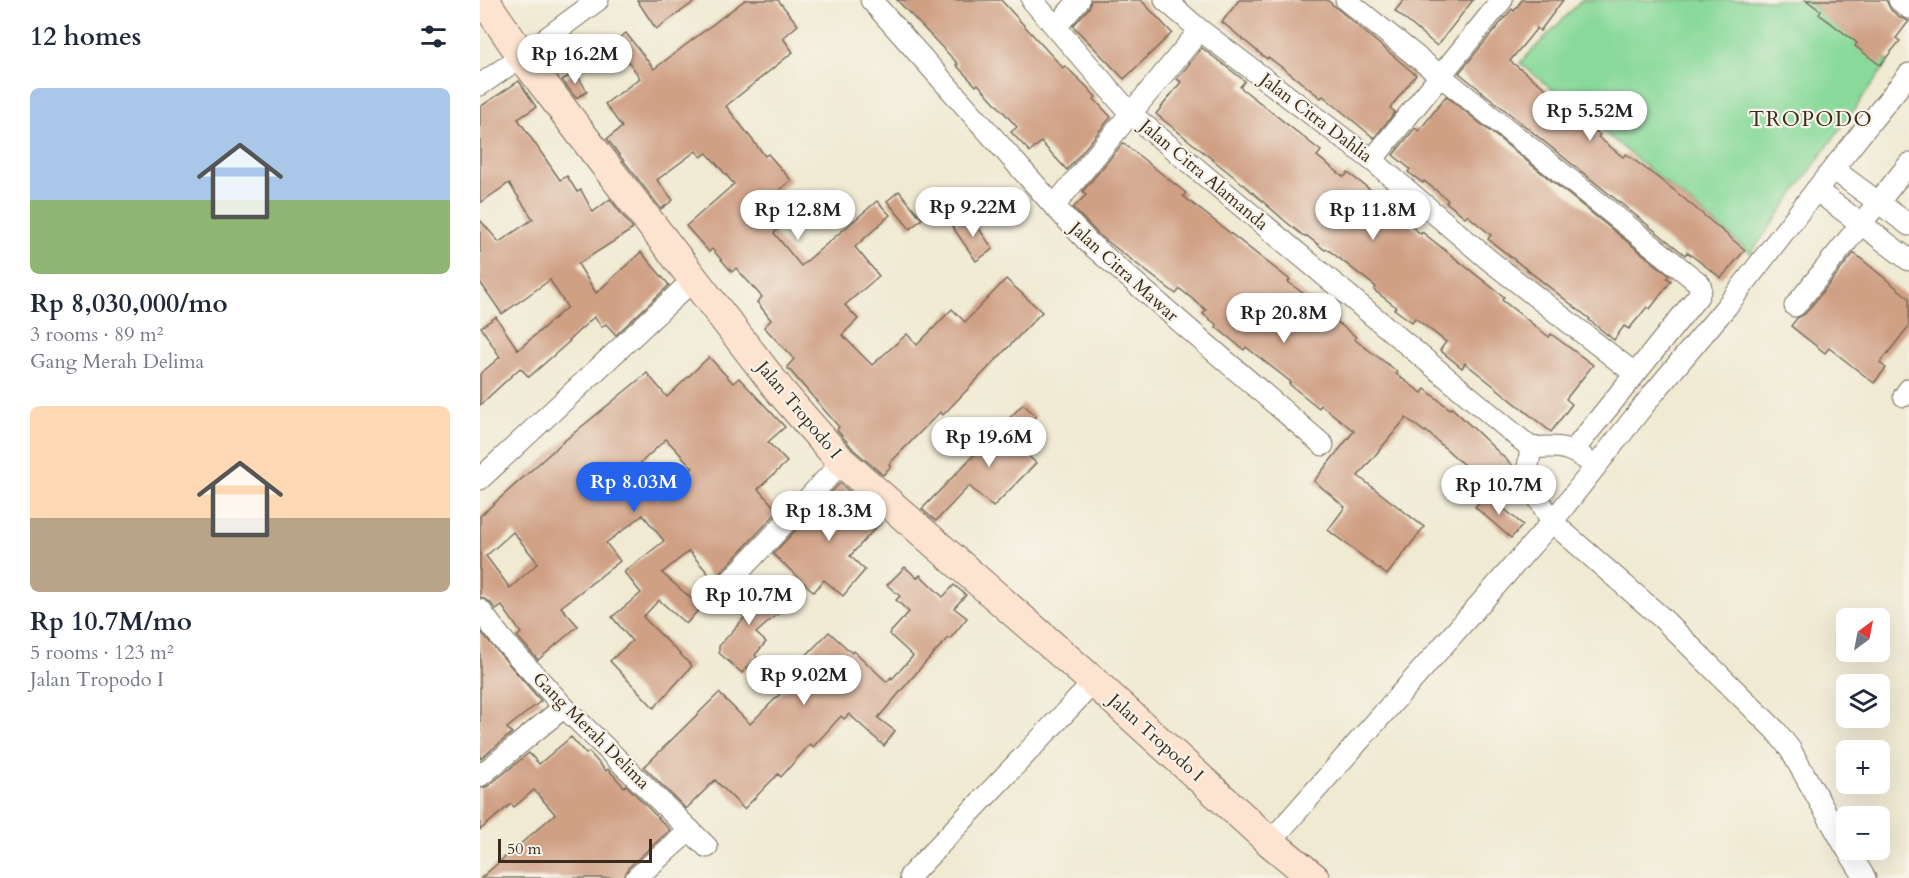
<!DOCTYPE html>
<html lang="en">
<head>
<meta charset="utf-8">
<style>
  body { margin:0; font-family:Cardo,serif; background:#f2f2f3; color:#1f2937; height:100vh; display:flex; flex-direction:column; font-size:22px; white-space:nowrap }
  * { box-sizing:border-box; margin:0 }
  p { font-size:20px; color:#747a83 }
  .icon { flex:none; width:33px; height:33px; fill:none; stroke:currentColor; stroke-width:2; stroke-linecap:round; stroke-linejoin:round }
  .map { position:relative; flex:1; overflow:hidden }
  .drawer { display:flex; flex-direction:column; background:#fff; width:480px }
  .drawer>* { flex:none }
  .needle { width:39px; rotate:32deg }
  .controls { position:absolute; left:1356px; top:608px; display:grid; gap:12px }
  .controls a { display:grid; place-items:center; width:54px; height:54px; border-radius:9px; background:#fff; box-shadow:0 6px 24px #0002; font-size:30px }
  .scale { position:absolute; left:18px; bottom:15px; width:154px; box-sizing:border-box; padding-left:6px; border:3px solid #3b2a1e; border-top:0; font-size:16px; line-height:21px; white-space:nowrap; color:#3b2a1e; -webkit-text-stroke:4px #f7f3e8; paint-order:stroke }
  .price { position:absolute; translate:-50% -51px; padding:0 14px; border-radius:21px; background:#fff; color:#222; font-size:20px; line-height:39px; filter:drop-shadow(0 2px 3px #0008) }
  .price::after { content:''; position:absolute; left:50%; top:36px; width:18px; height:14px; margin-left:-9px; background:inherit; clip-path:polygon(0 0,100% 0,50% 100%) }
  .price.selected { background:#2563eb; color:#fff }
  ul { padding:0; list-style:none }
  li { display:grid; align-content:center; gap:12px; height:318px; padding:0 30px }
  li span { display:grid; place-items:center; height:186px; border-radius:9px; color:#555 }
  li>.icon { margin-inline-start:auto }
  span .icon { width:108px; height:108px; fill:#fffc; stroke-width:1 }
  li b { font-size:26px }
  h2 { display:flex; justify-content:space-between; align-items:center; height:72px; padding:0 30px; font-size:26px }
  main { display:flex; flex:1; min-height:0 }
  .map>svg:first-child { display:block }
  .green { fill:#88d99a; stroke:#62825c; stroke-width:1.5 }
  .building { fill:#d0a085; fill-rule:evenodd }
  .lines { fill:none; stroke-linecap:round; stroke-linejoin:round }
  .street-casing { stroke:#7a6d5d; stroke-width:23 }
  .secondary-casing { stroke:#7a6d5d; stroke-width:32 }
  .street { stroke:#fff; stroke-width:21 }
  .secondary { stroke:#fde4d0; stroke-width:30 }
  .labels { text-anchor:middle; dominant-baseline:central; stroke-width:4.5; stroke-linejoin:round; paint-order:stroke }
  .street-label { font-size:18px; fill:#3b2a1e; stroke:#f7f3e8 }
  .quarter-label { font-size:21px; letter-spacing:1.5px; fill:#3b2a1e; stroke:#f7f3e8 }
</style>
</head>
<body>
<main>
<section class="drawer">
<h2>12 homes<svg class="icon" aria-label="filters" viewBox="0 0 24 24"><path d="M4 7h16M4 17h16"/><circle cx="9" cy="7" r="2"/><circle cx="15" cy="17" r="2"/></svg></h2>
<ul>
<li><span style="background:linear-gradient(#a9c7e8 60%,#8fb573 0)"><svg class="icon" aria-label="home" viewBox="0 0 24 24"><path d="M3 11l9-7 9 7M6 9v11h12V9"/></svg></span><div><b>Rp 8,030,000/mo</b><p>3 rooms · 89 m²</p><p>Gang Merah Delima</p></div></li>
<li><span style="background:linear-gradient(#ffd9b3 60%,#b9a48a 0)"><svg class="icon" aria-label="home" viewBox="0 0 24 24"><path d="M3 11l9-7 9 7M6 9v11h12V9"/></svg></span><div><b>Rp 10.7M/mo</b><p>5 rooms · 123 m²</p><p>Jalan Tropodo I</p></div></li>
</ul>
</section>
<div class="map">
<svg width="1429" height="878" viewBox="0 0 1429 878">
  <rect width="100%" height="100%" fill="#f7f3e8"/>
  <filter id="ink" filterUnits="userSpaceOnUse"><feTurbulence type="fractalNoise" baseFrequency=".0167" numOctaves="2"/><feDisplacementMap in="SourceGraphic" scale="12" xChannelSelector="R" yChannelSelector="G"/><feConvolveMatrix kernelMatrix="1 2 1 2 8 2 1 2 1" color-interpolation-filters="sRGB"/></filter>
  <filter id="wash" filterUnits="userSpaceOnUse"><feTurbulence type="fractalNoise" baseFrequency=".008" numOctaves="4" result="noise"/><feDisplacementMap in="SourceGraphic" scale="24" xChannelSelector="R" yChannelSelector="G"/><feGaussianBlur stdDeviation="1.35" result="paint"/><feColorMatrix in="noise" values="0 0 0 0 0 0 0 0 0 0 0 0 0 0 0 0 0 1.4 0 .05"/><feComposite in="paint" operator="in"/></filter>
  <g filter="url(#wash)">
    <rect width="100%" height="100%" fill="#f0ead3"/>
    <path class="green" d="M1102,0h223l84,61 -138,192 -231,-190z"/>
    <g id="blocks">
      <g class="building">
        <path d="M157,0h60l-41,29z"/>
        <path d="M265,0h33l20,25 -15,13 10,14 -67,54 39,50 3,-2 23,26 -14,12 20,21 -23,20 27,33 76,-65 13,14 -35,32 24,29 -34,29 13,14 -16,16 30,30 35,-31 10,11 35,-36 13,13 41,-43 36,33 -99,103 -3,-3 -51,52 2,2 -8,9 -29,-25 -17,-20 2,-3 -52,-60 7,-8 -30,-32 7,-7 -14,-18 5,-5 -26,-29 -4,4 -20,-23 -3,3 -23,-26 48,-42 -27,-31 -6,4 -5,-6 -39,29 16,20 -12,9 -54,-70 15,-12 -17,-23 35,-26 -25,-37 11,-8 28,36z"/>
        <path d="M417,0h104l62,68 2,-2 20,19 11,12 -2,2 17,18 -44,53 -26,-28 -11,10 -19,-20 6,-5 -39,-43 -2,2 -20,-21 2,-1z"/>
        <path d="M611,0h50l31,33 -48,46 -51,-53 16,-18z"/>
        <path d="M759,0h88l89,75 -26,33 5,4 -21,26 -51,-42 -2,2 -33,-26 -20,-15 -1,2 -45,-37z"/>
        <path d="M924,0h69l-36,46 -42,-35z"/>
        <path d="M1042,0h41l-23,31 -3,-3 -27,33 61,47 29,27 -2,2 25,20 3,-3 48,36 71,60 -24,28 -34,-26 -2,3 -226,-182 53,-64 2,2z"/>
        <path d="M1326,0h80l5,10 10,8 8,3 -13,17 4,3 -20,24 -25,-19 2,-3 -38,-29 2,-3z"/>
        <path d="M722,48l43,33 -5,6 81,64 -4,5 27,21 4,-4 36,27 -2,3 39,31 1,-2 82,65 -2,3 47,37 2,-3 42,31 -27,34 6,5 -21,28 -86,-69 -3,5 -22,-18 6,-8 -31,-24 -3,4 -18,-13 2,-2 -22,-17 2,-3 -49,-38 -2,1 -18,-14 -2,1 -20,-16 -42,-37 -87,-70 25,-32 -4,-3z"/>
        <path d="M96,72l11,20 -11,6 -14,-18z"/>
        <path d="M39,81l17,26 -18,12 42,61 7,-4 10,16 4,-2 12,22 17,-13 23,30 -55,35 18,29 45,-41 28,33 -53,50 -10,-11 -4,3 -8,-10 -25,23 1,1 -41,36 -9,-9 -40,37v-31l20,-17 -19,-30 15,-10 22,33 49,-43 -17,-27 -48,34 -22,-32v-62l19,22 34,-23 -24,-36 -29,20v-96z"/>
        <path d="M966,96l223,179 -2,3 4,3 -21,28 -3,-2 -18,22 -5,-3 -10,14 -25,-20 1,-1 -102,-80 3,-4 -24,-20 -2,2 -19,-15 2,-2 -24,-19 -1,2 -15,-11 2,-3 -17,-14 22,-27 4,3z"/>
        <path d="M643,143l63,50 -3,3 107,84 -2,2 50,37 -2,2 20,16 -2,2 44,33 -2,2 26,19 3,-4 25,20 2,-1 61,58 -21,24 -66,-59 -1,1 -19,-14 -48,58 66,51 -37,48 -59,-45 17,-23 -31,-26 40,-50 -33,-26 -2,3 -30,-24 2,-2 -45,-35 -2,3 -28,-23 1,-2 -14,-11 3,-4 -26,-21 -4,5 -77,-59 -26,-27 13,-13 -3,-4z"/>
        <path d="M419,191l23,28 -12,10 -23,-28z"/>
        <path d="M489,214l24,35 -17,12 -24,-35z"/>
        <path d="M1374,253l55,45v28l-29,37 6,5 -12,15 -45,-35 -4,5 -34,-27 6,-8 8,-4z"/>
        <path d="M229,357l24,26 6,-5 46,49 -17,15 19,20 -29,27 20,22 -65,70 -3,6v6l4,7 -4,3 -10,-13 13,-11 -24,-28 -27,22 39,34 -15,17 -27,-24 -16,17 49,49 -38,42 -44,-47 22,-20 -20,-24 29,-24 -17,-21 40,-31 -21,-26 -37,28 14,18 -59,46 17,19 -40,34 -21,-24 4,-3 -19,-27 -6,4 -6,-8 -10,-5v-81l83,-74 84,-69 20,24zM186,439l27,29 -6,6 2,3 -31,22 -27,-27zM33,532l25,31 -28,25 -24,-32z"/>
        <path d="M543,404l13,12 -24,25 24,22 -43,44 -24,-21 -33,35 -14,-12z"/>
        <path d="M360,483l41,39 -31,34 15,14 -22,26 -19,-16 -10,12 -41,-38z"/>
        <path d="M1007,494l36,31 -12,13 -36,-31z"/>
        <path d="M425,567l12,11 3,-3 23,22 11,-12 12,10 -12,13 13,10 -17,21 -2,-1 -25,27 -45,53 17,13 -11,15 -35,-32 -5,5 -3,-3 -28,31 -3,-3 -29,33 -3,-3 -34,35 -29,-29 -29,29 -42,-42 75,-74 31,31 39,-39 -6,-6 46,-47 23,21 2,-2 33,31 4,-5 1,2 21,-23 -24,-22 20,-22 -13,-12 4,-4 -13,-11z"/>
        <path d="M271,577l31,33 -26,23 10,9 -11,13 2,2 -15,16 -23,-20v-7l28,-31 -15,-17z"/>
        <path d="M0,631l61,70 -34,27 5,5 -32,26z"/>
        <path d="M91,737l15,17 3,-2 17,19 2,-2 16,18 2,-2 44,45 -42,38 -4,10h-143l74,-64 -21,-24 -20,17 -3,-3 -31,26v-42l8,-2 41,-33 10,11z"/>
      </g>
    </g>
  </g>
  <g filter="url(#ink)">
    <use href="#blocks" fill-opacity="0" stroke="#7a6d5d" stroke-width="1.5"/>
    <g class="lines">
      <defs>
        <g id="street">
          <path d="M391,0l183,206 35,37 234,202"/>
          <path d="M552,0l98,113 401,335"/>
          <path d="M685,0l35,30 172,130 117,100 145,113"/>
          <path d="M866,0l354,284 1,4 -3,8 -125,155"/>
          <path d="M1419,0l10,8"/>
          <path d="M576,27l23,-27"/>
          <path d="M0,85l42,-29 76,-56"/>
          <path d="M892,160l130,-160"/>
          <path d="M1353,169l76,56"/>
          <path d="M1336,190l93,70"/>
          <path d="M574,206l146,-176"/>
          <path d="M1315,306l114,-142"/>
          <path d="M1424,396l5,-7"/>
          <path d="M1051,448l-4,25 5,14 20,35 110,96 114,113 14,18 56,99"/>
          <path d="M1051,448c22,-2 34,-3 53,10"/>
          <path d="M0,479l214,-200"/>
          <path d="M242,590l120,-128"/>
          <path d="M0,610l21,28 63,69 143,140"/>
          <path d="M0,776l84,-69"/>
          <path d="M790,842l282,-320 100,-127 75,-89 89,-116 93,-116"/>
          <path d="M1367,849l18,29"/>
          <path d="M430,876l184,-194"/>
          <path d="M156,878l54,-48"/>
        </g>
        <path id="secondary" d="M4,0l38,56 70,92 189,244 61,70 252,220 176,160 44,36"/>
      </defs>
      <use href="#street" class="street-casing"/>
      <use href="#secondary" class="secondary-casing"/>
      <use href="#street" class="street"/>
      <use href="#secondary" class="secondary"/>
    </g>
  </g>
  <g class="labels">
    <g class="street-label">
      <text transform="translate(836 118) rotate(37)">Jalan Citra Dahlia</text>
      <text transform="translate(724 175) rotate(40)">Jalan Citra Alamanda</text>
      <text transform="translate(644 272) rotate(42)">Jalan Citra Mawar</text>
      <text transform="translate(319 410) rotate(50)">Jalan Tropodo I</text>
      <text transform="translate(111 731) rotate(45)">Gang Merah Delima</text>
      <text transform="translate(676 738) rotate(42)">Jalan Tropodo I</text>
    </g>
    <g class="quarter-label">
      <text x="1331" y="119">TROPODO</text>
    </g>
  </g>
</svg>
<div class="controls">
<a><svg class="needle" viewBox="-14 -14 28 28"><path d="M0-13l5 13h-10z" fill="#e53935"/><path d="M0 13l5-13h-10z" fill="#747a83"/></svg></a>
<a><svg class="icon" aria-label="layers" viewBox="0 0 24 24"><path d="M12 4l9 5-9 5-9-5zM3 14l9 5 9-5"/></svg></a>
<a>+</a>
<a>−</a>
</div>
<div class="scale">50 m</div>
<b class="price" style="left:95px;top:85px">Rp 16.2M</b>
<b class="price" style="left:1110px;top:142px">Rp 5.52M</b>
<b class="price" style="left:493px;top:238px">Rp 9.22M</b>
<b class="price" style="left:318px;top:241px">Rp 12.8M</b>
<b class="price" style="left:893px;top:241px">Rp 11.8M</b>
<b class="price" style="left:804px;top:344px">Rp 20.8M</b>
<b class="price" style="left:509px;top:468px">Rp 19.6M</b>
<b class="price selected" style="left:154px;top:513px">Rp 8.03M</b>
<b class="price" style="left:1019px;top:516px">Rp 10.7M</b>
<b class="price" style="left:349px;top:542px">Rp 18.3M</b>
<b class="price" style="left:269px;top:626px">Rp 10.7M</b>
<b class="price" style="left:324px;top:706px">Rp 9.02M</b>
</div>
</main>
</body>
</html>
